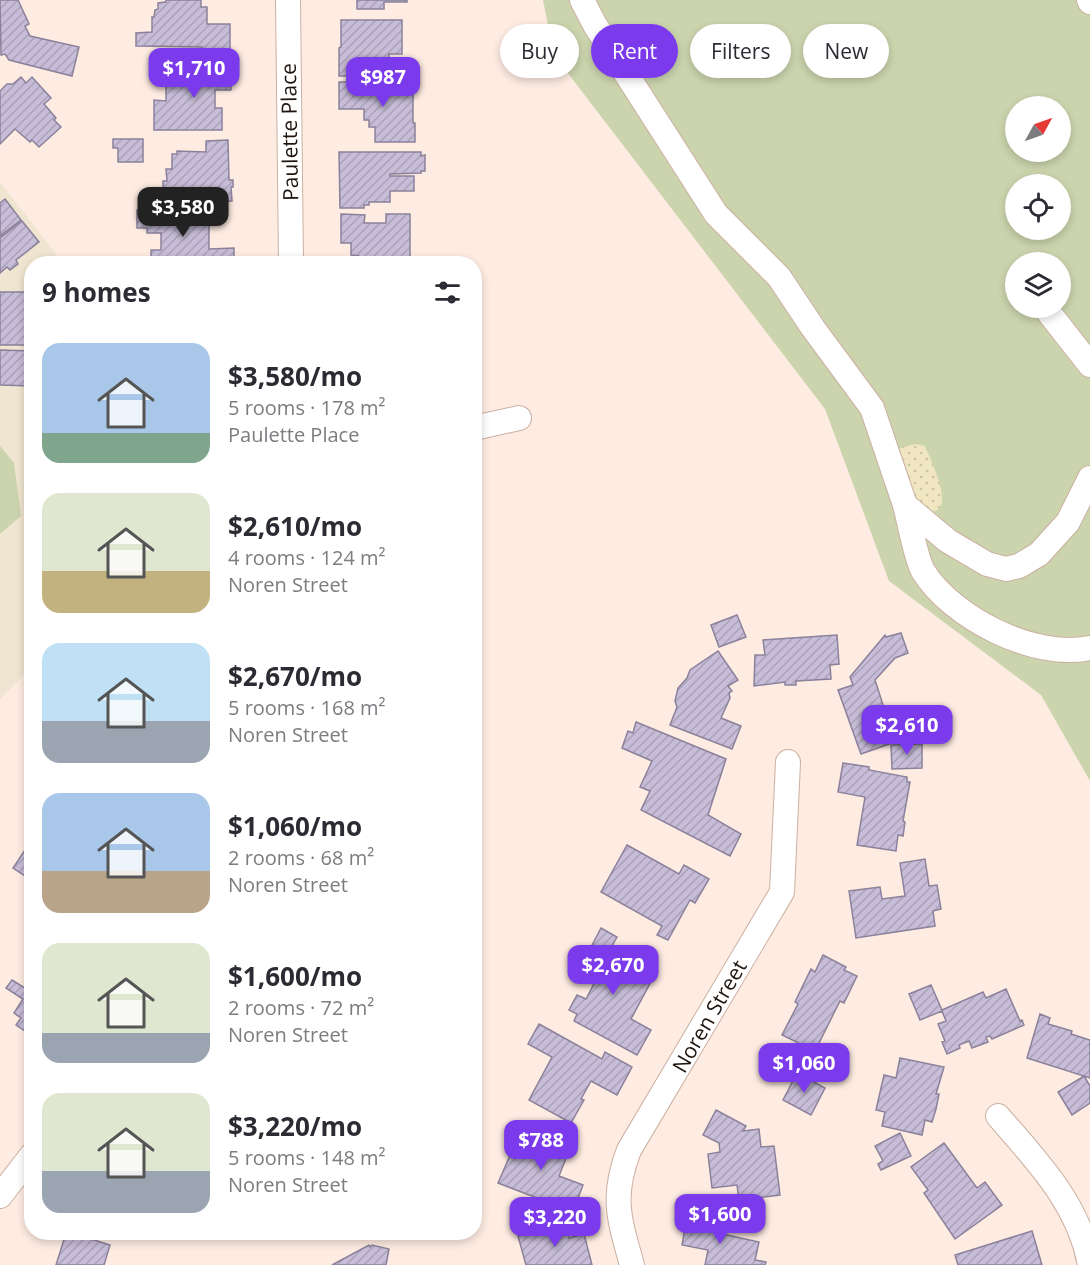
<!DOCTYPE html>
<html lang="en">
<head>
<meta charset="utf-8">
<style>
  body { margin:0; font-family:"Open Sans",sans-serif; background:#f2f2f3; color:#2b2b33; height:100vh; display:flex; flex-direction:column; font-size:22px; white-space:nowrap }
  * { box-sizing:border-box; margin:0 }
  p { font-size:20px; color:#7c7c81 }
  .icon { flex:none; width:33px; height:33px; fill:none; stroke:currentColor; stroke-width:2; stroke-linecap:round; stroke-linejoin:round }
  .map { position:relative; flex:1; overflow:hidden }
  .panel { position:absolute; left:24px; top:256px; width:458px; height:984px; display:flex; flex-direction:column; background:#fff; border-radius:24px; box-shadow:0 3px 9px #0003 }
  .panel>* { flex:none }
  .hud { position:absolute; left:500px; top:24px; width:500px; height:54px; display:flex; gap:12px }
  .needle { width:39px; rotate:50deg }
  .buttons { position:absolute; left:1005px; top:96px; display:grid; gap:12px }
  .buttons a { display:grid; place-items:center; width:66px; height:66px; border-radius:50%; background:#fff; box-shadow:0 3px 9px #0003; font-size:30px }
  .price { position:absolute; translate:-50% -51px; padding:0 14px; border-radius:12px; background:#7c3aed; color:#fff; font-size:20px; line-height:39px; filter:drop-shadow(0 2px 3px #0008) }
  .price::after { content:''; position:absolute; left:50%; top:36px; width:18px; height:14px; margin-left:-9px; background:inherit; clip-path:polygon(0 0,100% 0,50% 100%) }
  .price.selected { background:#222; color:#fff }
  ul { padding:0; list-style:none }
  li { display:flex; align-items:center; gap:18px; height:150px; padding:0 18px }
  li span { display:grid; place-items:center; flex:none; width:168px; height:120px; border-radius:18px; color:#555 }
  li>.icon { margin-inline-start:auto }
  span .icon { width:72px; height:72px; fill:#fffc; stroke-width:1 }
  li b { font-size:26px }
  h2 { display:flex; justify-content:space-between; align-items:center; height:72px; padding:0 18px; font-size:26px }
  .tag { padding:0 21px; border-radius:27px; background:#fff; box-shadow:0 3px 9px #0003; font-size:21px; line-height:54px }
  .tag.selected { background:#7c3aed; color:#fff }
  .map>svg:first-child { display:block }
  .education { fill:#efe5d0 }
  .green { fill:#cbd4ad; fill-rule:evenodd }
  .sand { fill:url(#sand-dots) }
  .building { fill:url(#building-hatch); stroke:#8b819b; stroke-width:1.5 }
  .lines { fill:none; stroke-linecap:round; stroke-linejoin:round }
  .minor-casing { stroke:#ccb0a1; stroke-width:26 }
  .minor { stroke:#fff; stroke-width:24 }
  .labels { text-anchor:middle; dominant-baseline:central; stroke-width:5; stroke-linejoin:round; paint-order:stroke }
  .street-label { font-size:21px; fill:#1f1510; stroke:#fff }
</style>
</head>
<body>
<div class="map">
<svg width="1090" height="1265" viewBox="0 0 1090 1265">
  <defs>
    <pattern id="sand-dots" width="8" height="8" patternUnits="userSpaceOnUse" patternTransform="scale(1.5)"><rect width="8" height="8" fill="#f0e6c1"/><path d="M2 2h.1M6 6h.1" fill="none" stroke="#cdc4a5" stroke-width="1.8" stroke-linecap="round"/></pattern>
    <pattern id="building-hatch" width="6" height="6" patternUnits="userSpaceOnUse" patternTransform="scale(1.5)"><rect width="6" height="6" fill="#c7bdd8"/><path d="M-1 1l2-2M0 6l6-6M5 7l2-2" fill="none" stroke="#aaa2b8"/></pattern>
  </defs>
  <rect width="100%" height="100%" fill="#feece2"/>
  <path class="education" d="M0,182l57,73v9h-25l-1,404 -31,31z"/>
  <g class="green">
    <path d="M543,0h547v781l-49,-86 -152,-114 -64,-172 -271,-354zM1016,106h44v46h-44zM1016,184h44v46h-44zM1016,262h44v46h-44z"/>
    <path d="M0,446l14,17 7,53 -21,18z"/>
  </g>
  <path class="sand" d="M915,444l10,2c5,13 27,56 12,64 -7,4 -12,1 -18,-3l-20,-53 1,-6z"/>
  <g class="building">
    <path d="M0,0h18l11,24 -4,2 5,10 49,11 -7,29 -63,-16 -4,-6 -4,1z"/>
    <path d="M166,0h35v7h6v17h23v28h-28v-5l-66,-1v-13l16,-1v-15h2l1,-7 3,-1v-6l8,-1z"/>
    <path d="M357,0h50v2h-23v7h-27z"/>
    <path d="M341,20h61v34h-13v16h-27l1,6h-24v-28l2,-1z"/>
    <path d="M195,62h36v28h-16v18h7v22h-68v-30l12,1v-26h25v-4h4z"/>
    <path d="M21,77l5,6 6,-6 19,21 -7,6 12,14 -2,2 7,7 -22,20 -7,-7 -2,2 -15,-13 -15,15v-53l7,-7h6z"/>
    <path d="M413,81v42h2v19h-40v-15h-6v-7h-5v-11h-25v-27z"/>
    <path d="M113,139h30v23h-25v-14h-5z"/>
    <path d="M228,140l1,40h4v7h-2l1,14 -69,1v-21h4l-1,-12h6v-15h5v-3l29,1v-11z"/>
    <path d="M339,152h82v4l4,-1v16h-4v2l-31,1v2h24v15h-24v11h-21v3h-5v3h-24z"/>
    <path d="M5,199l16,21 -21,16v-33z"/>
    <path d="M172,209v3h37v37l25,-1v16h-83v-14h10v-17h-14v-5h-10v-18z"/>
    <path d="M341,214l24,1 -1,8h22v-9h24v50h-51v-8l-8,-1v-12h-10z"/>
    <path d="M22,221l17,21 -23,18 2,4 -8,6 -3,-3 -7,6v-35z"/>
    <rect x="0" y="292" width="32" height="53"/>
    <path d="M0,350l32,1v35l-32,-1z"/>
    <path d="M737,615l9,22 -27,10 -8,-22z"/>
    <path d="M901,633l7,20 -13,5 -20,22 20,62 -34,12 -23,-64 15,-5 -3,-8 35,-42 1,2z"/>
    <path d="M837,635l2,29 -9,1 1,14 -35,2v4h-11v-3l-31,4 1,-31h10l-2,-15z"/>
    <path d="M718,651l20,29 -10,6 4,5 -3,2 1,5 -9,20 20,8 -9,23 -62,-24 7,-18 -2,-6 3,-13 9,-10 3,-8z"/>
    <path d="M636,722l90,37 -18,56 33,19 -11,22 -89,-46 9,-19 -10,-4 12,-26 -30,-13 6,-17 5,2z"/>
    <path d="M922,744v24l-30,1 -1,-24z"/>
    <path d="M843,763l26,4v3l38,7v5h3l-7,39 2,1 -2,14 -5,-1 -2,16 -39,-6 8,-48 -27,-5z"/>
    <path d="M627,845l52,29 5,-9 25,14 -14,24 -5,-3 -22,40 -11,-5 5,-9 -61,-34z"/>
    <path d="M25,850l7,4 -1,26 -18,-12z"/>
    <path d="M925,859l4,27 8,-1 4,24 -8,2 2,15 -79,12 -7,-47 31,-4 2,12 23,-3 -5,-33z"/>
    <path d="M601,928l16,9 -9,16h4l42,23 -23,43 20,11 -14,25 -63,-34 3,-7 -8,-4 8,-15 9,4 13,-25 -18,-10 1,-7 5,-8h3z"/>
    <path d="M823,955l23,12 -2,3 13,6 -13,27 -4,-2 -25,50 -33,-16 16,-31 -3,-2 16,-33 4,3z"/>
    <path d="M12,980l16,10 4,-5v40l-3,-1 -4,7 -9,-6 5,-7 -7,-5 9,-14 -17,-11z"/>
    <path d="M931,985l11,25 41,-18 3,6 20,-9 14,32 2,-1 2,5 -32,14 -2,-3 -4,1 2,5 -16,6 -3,-7 -10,4 1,3 -13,6 -5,-12 3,-1 -7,-17 8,-3 -4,-10 -22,9 -11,-26z"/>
    <path d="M1040,1014l10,4 -2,6 24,7 -1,3 19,6v38l-63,-20z"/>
    <path d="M539,1024l63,35 3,-7 27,15 -15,28 -26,-14 -10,18 3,1 -13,23 -42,-23 23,-43 -24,-13z"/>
    <path d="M900,1058l44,9 -8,27h3l-3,15 -4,13 -7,-2 -3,15 -40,-9 3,-14 -9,-2 8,-35 12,3z"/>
    <path d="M797,1073l28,15 -14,27 -28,-15z"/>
    <path d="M1084,1076l6,10v17l-18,12 -14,-23z"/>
    <path d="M716,1110l30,16 -3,5 16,-2 2,18 13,-1 6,49 -41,5 -2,-15 -25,3 -4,-34 12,-2 -1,-9 -16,-8z"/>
    <path d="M522,1128l49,18 -12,30 24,9 -11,29 -29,-11 2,-2 -47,-18z"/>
    <path d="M900,1133l11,23 -30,14 -3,-6 5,-3 -8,-15z"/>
    <path d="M944,1143l33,45 8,-6 17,23 -47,34 -31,-46 4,-3 -17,-23z"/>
    <path d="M687,1218l29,6 -1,8 3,1 41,9 -4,18 11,2 -1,3h-60l3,-15 -26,-5z"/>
    <path d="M566,1224l3,14 15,-4 8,31h-66l-8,-29z"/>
    <path d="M1032,1231l10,34h-84l-3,-10z"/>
    <path d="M66,1233h6l38,12 -6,20h-48z"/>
    <path d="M369,1245l1,2 2,-2 17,4 -3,16h-54z"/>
  </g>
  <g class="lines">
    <defs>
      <g id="minor">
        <path d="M288,0l3,264"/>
        <path d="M582,0l13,25 121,189 63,63 34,51 59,80 33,97 43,36 39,23 19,5 13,-3 20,-12 29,-32 22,-44"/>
        <path d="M1089,0l1,2"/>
        <path d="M1050,314l40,51"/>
        <path d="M474,428l45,-10"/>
        <path d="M905,505c4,15 11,54 18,66 29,47 112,89 167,77"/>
        <path d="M998,1116c39,45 81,88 92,149"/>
        <path d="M0,1196l32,-41"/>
        <path d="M632,1265c-13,-47 -21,-68 -3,-115l153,-258 6,-130"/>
      </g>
    </defs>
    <use href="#minor" class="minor-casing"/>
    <use href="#minor" class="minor"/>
  </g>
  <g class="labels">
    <g class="street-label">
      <text transform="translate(289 132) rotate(-91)">Paulette Place</text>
      <text transform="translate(709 1016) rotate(-60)">Noren Street</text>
    </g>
  </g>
</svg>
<div class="buttons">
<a><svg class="needle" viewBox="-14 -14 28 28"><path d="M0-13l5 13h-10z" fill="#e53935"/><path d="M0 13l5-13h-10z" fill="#7c7c81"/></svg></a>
<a><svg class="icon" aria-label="locate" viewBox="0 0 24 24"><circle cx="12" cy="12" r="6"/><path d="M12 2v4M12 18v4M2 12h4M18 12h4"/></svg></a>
<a><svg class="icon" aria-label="layers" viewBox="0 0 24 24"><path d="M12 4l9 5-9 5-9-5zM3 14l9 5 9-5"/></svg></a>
</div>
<b class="price" style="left:194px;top:99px">$1,710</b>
<b class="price" style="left:383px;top:108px">$987</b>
<b class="price selected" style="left:183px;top:238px">$3,580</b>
<b class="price" style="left:907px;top:756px">$2,610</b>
<b class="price" style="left:613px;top:996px">$2,670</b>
<b class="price" style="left:804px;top:1094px">$1,060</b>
<b class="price" style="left:541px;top:1171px">$788</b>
<b class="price" style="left:720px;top:1245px">$1,600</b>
<b class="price" style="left:555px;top:1248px">$3,220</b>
<div class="hud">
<a class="tag">Buy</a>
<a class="tag selected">Rent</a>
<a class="tag">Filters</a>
<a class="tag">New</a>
</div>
<section class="panel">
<h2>9 homes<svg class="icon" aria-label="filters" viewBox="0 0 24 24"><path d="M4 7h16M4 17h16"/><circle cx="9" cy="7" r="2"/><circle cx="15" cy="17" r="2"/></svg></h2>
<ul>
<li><span style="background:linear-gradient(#a9c7e8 75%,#7fa58c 0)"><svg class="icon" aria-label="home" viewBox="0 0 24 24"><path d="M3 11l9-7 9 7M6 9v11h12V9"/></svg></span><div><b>$3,580/mo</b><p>5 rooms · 178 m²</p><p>Paulette Place</p></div></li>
<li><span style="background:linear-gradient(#dfe7d0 65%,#c2b280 0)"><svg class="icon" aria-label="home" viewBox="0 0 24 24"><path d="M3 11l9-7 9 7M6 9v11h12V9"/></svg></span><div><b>$2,610/mo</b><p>4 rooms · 124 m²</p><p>Noren Street</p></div></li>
<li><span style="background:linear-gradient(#bfe0f5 65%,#9aa5b1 0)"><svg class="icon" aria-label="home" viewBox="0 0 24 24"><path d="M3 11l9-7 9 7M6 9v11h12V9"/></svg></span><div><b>$2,670/mo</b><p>5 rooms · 168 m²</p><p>Noren Street</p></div></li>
<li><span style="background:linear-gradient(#a9c7e8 65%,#b9a48a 0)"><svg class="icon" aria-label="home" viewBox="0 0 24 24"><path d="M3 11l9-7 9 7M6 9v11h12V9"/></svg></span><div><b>$1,060/mo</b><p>2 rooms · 68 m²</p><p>Noren Street</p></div></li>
<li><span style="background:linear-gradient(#dfe7d0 75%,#9aa5b1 0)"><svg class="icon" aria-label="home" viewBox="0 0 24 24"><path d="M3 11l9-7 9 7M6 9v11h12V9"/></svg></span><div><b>$1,600/mo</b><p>2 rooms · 72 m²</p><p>Noren Street</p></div></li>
<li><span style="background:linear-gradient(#dfe7d0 65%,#9aa5b1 0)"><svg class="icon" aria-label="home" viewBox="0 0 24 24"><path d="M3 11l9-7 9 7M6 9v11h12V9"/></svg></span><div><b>$3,220/mo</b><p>5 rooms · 148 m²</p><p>Noren Street</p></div></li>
</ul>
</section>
</div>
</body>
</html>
